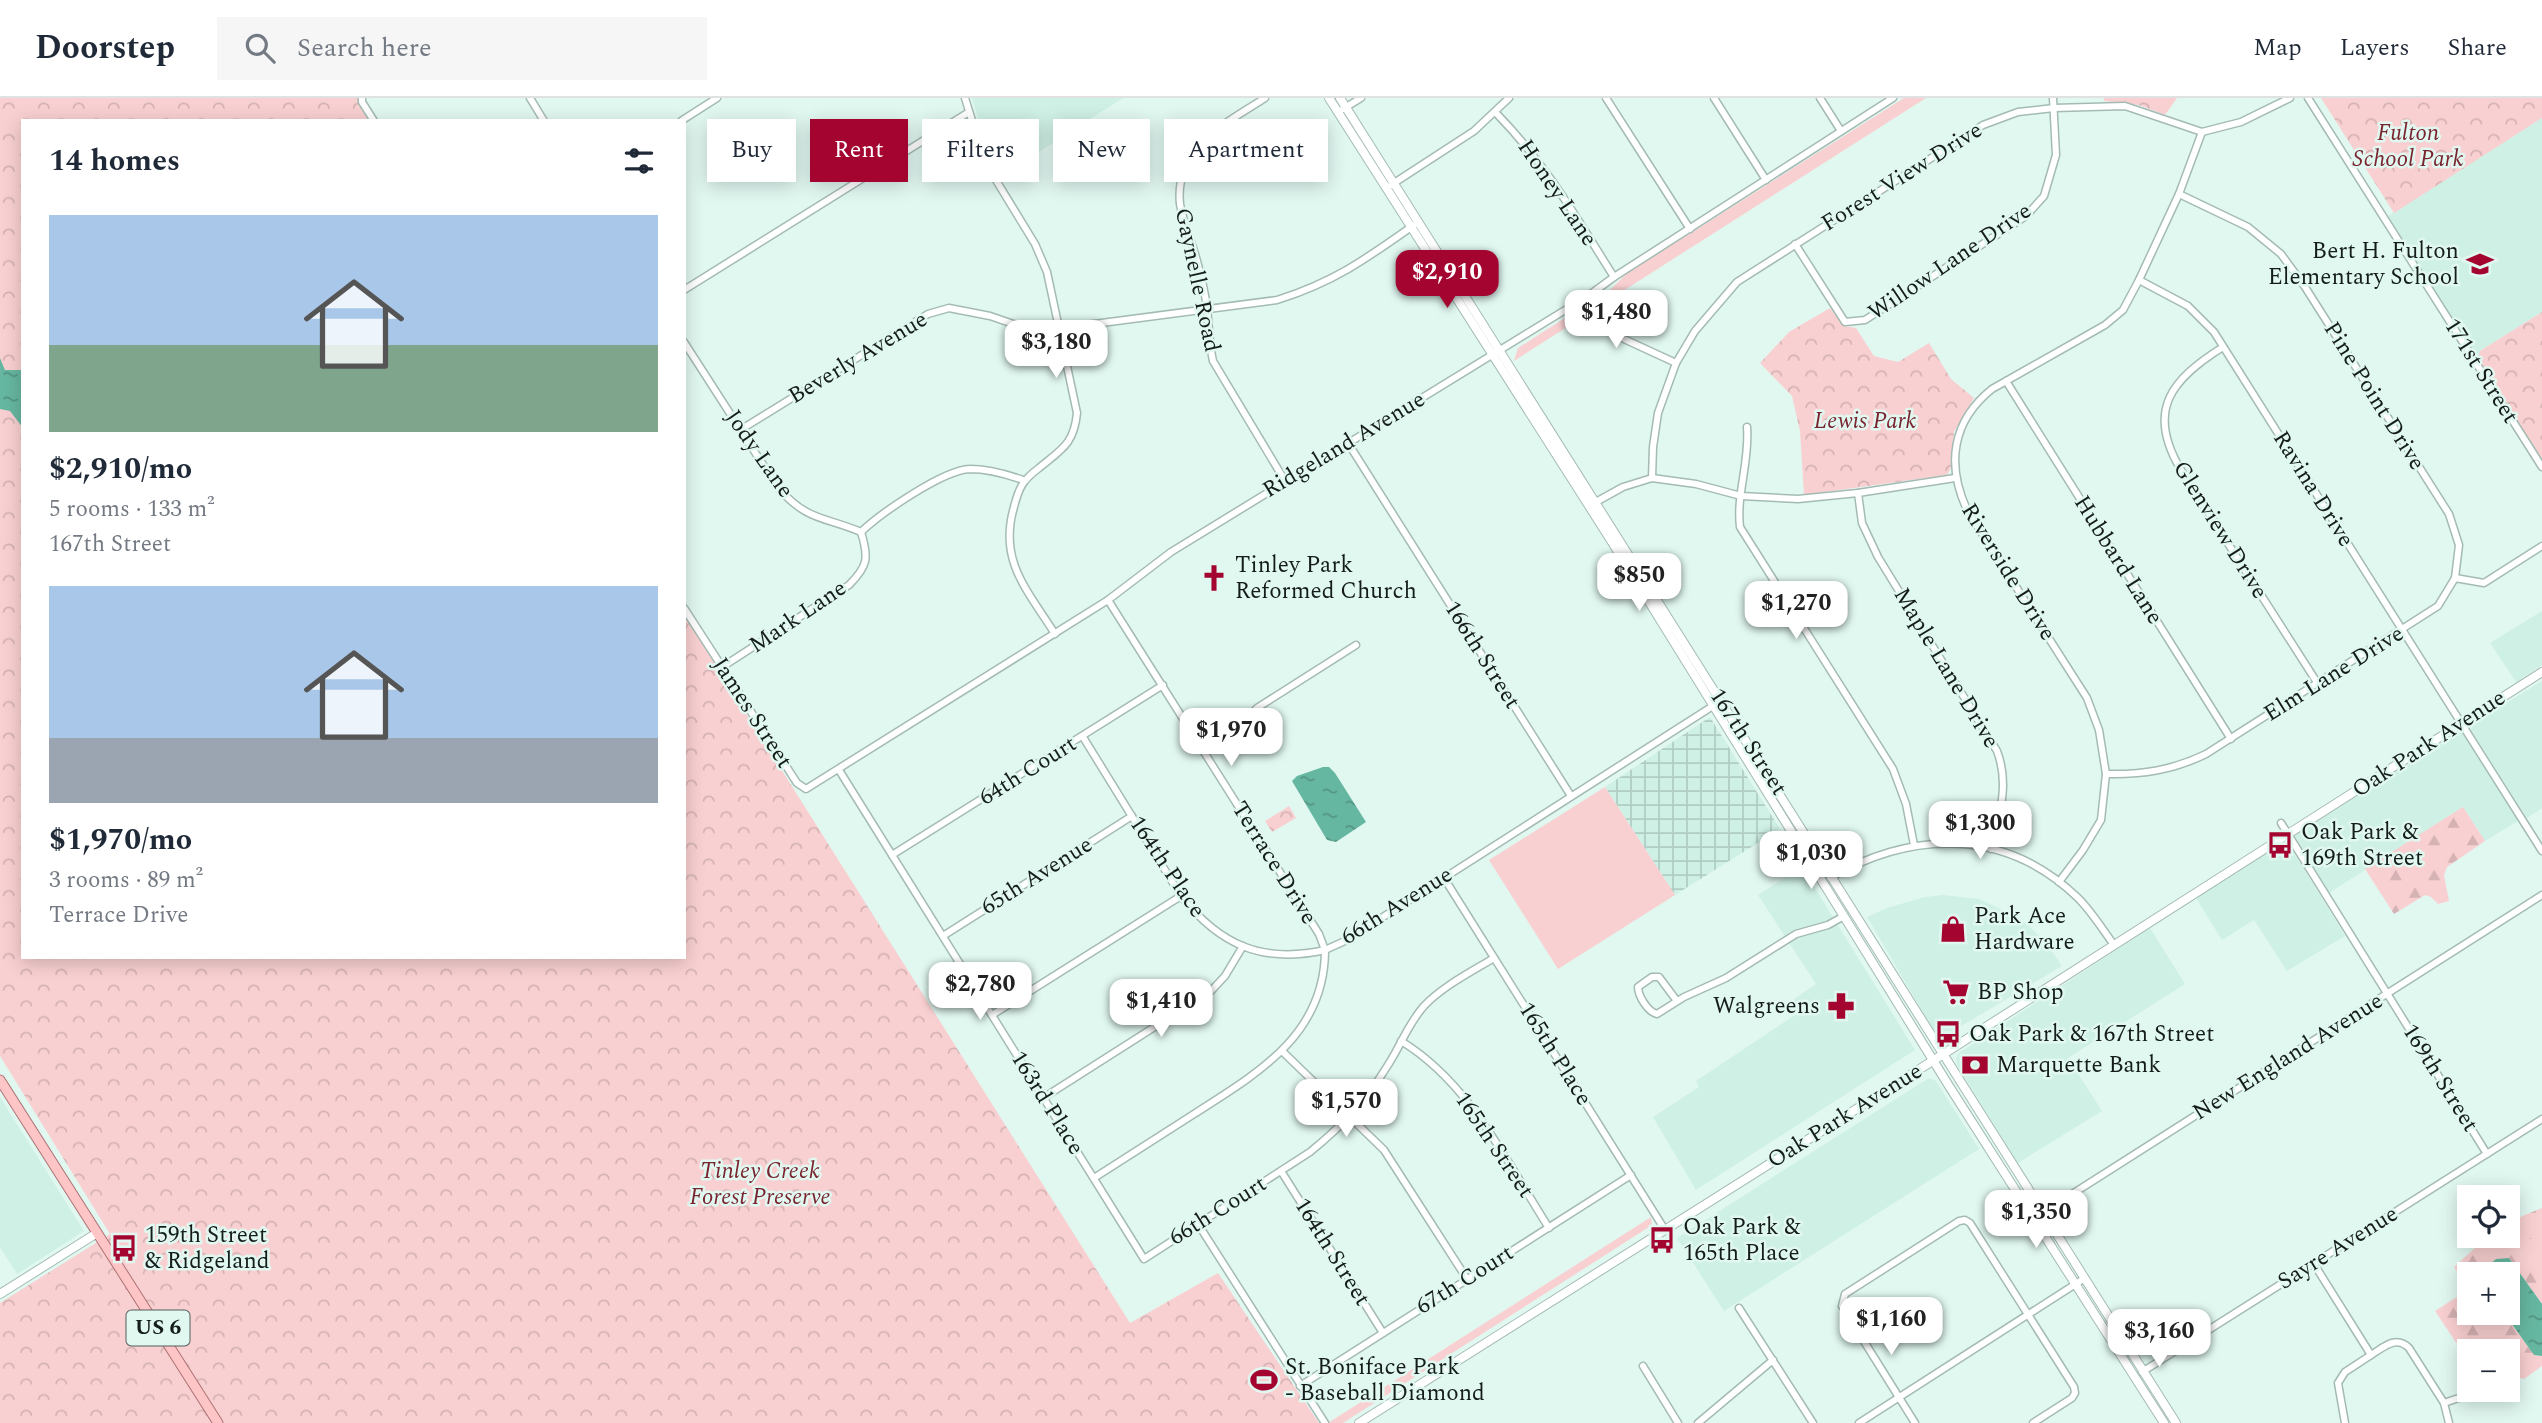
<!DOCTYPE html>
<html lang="en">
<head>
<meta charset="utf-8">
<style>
  body { margin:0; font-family:Spectral,serif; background:#f6f6f7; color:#1f2937; height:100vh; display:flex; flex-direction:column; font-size:26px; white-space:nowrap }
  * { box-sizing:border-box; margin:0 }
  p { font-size:23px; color:#747a83 }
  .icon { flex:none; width:38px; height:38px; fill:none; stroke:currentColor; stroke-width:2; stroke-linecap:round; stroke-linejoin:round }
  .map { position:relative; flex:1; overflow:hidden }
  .side { position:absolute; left:21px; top:21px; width:665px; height:840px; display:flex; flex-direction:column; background:#fff; border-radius:0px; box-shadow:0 4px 18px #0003 }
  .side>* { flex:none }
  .banner { position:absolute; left:707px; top:21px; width:665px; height:63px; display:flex; gap:14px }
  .controls { position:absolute; left:2457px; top:1087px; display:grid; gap:14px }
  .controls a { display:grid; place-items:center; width:63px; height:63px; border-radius:0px; background:#fff; box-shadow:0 4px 18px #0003; font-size:35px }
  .price { position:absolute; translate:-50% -60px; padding:0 16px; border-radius:14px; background:#fff; color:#222; font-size:23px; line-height:46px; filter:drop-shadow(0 2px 4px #0008) }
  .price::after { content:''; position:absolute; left:50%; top:42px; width:21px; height:16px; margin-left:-10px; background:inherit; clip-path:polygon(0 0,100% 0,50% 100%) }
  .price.selected { background:#a30530; color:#fff }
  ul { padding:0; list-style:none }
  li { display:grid; align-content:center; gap:14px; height:371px; padding:0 28px }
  li span { display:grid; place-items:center; height:217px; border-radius:0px; color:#555 }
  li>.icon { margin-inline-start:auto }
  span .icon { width:126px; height:126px; fill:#fffc; stroke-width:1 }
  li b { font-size:30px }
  h2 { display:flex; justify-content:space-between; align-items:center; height:84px; padding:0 28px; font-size:30px }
  .chip { padding:0 24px; border-radius:0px; background:#fff; box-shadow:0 4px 18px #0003; font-size:24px; line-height:63px }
  .chip.selected { background:#a30530; color:#fff }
  header { display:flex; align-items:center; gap:42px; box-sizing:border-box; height:98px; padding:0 35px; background:#fff; border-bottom:2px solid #e0e1e3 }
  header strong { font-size:33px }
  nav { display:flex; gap:38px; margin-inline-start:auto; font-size:24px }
  .search { width:490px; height:63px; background:#f6f6f7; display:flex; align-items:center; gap:18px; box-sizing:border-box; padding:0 24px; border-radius:0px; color:#747a83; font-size:26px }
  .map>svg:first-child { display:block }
  .built { fill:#cff0e5 }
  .industrial { fill:url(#industrial-grid) }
  .grass { fill:#f9d0d1 }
  .forest { fill:url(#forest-firs) }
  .park { fill:url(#park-crowns) }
  .water { fill:url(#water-ripples) }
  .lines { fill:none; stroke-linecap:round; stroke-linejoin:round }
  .street-casing { stroke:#a4bbb4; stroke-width:9 }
  .secondary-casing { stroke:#a4bbb4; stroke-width:10 }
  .primary-casing { stroke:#ac7173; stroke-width:11 }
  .street { stroke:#fff; stroke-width:6 }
  .secondary { stroke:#fff; stroke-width:8 }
  .primary { stroke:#fec5c7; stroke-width:9 }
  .labels { text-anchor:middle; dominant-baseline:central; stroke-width:5; stroke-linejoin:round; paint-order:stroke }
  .shield { fill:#e1f8f1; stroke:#525f5b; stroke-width:2 }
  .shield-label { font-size:21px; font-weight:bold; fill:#151d1b }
  .park-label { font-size:23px; font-style:italic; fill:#79252f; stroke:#e1f8f1 }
  .street-label { font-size:23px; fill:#151d1b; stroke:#e1f8f1 }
  .poi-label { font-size:23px; fill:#151d1b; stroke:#e1f8f1; text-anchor:start }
</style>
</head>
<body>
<header>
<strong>Doorstep</strong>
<div class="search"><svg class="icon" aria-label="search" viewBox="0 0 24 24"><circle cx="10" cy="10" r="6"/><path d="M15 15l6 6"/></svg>Search here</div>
<nav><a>Map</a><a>Layers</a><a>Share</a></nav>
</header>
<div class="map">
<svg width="2542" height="1325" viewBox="0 0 2542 1325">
  <defs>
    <pattern id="industrial-grid" width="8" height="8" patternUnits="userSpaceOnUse" patternTransform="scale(1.75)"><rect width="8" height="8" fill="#cff0e5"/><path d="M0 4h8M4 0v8" fill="none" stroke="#b1cdc4"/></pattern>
    <pattern id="forest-firs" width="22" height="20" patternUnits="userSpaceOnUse" patternTransform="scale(1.75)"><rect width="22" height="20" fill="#f9d0d1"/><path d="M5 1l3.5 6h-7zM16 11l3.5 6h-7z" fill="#d5b2b3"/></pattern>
    <pattern id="park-crowns" width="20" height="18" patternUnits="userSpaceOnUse" patternTransform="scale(1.75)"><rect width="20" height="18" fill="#f9d0d1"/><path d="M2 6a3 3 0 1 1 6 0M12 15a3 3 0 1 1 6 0" fill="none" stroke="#d5b2b3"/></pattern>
    <pattern id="water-ripples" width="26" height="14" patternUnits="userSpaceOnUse" patternTransform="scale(1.75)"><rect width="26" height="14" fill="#66b7a1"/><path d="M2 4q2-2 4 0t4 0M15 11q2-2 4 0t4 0" fill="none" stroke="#539482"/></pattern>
  </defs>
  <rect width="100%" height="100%" fill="#e1f8f1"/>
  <g class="built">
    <path d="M972,0h151l-122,78 -12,-20z"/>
    <path d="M2542,20v194l-62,39 -1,10 -91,-145z"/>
    <path d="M2542,513v54l-26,17 -26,-39z"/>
    <path d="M2542,583v127l-15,10 -56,-88 1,-6z"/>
    <path d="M2461,633l57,90 -33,20 -22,-34 -134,86 -36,-57z"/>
    <path d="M2280,745l9,2 56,91 -58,35 -33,-51 -32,20 -26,-42z"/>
    <path d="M1802,769l113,183 -219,140 -43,-73 46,-30 -3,-6 105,-70 -7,-12 22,-15 -58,-89z"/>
    <path d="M1943,797l36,4 32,15 18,12 18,18 15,22 -119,71 -8,-4 -68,-116 20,-9 38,-11z"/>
    <path d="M2150,830l35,56 -117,74 34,53 -84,52 -61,-98 -1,-7 3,-5z"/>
    <path d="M1929,980l7,3 43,68 -255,162 -47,-73z"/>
    <path d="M0,999l84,134 -67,43 -17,-27z"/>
  </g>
  <path class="industrial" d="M1710,619l70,112 -105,66 -70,-108z"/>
  <g class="grass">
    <path d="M1904,0h22l-325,207 2,-8 23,-23z"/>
    <path d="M1588,210l4,3 -78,50 4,-13 56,-36z"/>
    <path d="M1605,689l70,108 -117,74 -69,-109z"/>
    <path d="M1651,1119l1,7 -3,3 -306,196h-15z"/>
    <path d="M2538,1138h4v37l-26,-23 1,-8z"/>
  </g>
  <g class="forest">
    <path d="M2463,709l22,34 -38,26 -3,8 5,26 -11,3 -7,-7 -6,-2 -31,19 -29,-45z"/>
    <path d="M2542,1110v28l-25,6 -1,8 26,23v31l-33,-46 -25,11v5h-15v38l35,1 30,42 8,1v10l-18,13 -12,-3 -4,-8v-17h-9l-6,-8 -18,7 -16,-3 -24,-36 33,-21 -14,-23 34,-31h20v-14z"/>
  </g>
  <g class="park">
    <path d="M0,0h359l14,23h-350v836h661v-342l446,708 88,-50 101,150h-1319v-120l110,-69 -110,-178z"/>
    <path d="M2104,0h73l-12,17 -26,-10 -35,-4z"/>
    <path d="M2321,0h221v20l-148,95z"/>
    <path d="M1830,210l14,18 12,2 18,28 24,6 31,-19 22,36 23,19 -20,34 -3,36 -4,7 -143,20 -4,-64 -8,-35 -32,-33 29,-31z"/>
    <path d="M2542,214v148l-64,-102 2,-7z"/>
    <path d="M1289,708l7,12 -24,14 -7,-11z"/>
  </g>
  <g class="water">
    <path d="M0,260l5,12h18v58l-13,-17 -10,-2z"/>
    <path d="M1323,669h6l6,6 31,49 -30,20 -9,-2 -35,-59 5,-5z"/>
    <path d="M2509,1160l33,46v52l-8,-1 -30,-42 4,-1v-38h-24v-5l12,-10z"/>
  </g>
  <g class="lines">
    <defs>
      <g id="street">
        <path d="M362,0v4l12,19"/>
        <path d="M530,0l14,23"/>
        <path d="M965,0l14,45 12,29 44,72 12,28 30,141c-3,31 -15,36 -38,55 -16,12 -20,19 -25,39 -16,54 14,84 41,127"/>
        <path d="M1265,0c-39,25 -91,50 -85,106 3,19 12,38 17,57 4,15 8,31 10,47 2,18 2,35 6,53l72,120"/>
        <path d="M1606,0l84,131"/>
        <path d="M1714,0l52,82"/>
        <path d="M1820,0l21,33"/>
        <path d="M2308,0l234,369"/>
        <path d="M1343,11l18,-11"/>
        <path d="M1496,15c50,51 80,104 118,164"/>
        <path d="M681,23l36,-23"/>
        <path d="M1391,87l83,-54 35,-33"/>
        <path d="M2179,96l69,33 33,27 24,33 144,227 10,31 -4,33"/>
        <path d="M1795,146l50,78 20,-2 161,-104 18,-20 12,-41 -3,-57"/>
        <path d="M2139,182l49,26 26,26 328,519"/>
        <path d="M684,192l285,-178"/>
        <path d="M1588,198l14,20 22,23 52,24"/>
        <path d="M684,244l94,146c31,34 45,28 83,44"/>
        <path d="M2223,249c-51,32 -78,63 -42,123l137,214"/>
        <path d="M2006,283l225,358"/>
        <path d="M1747,329c3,34 -11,67 -7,100l153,242 13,35 8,41"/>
        <path d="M740,332l188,-116 21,-6 41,8 44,15 14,-1 229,-30c57,-18 89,-41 137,-75"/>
        <path d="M1348,345l223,353"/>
        <path d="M1652,380l1,-31 5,-34 18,-50 19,-32 42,-49 246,-157 35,-13 36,-4 71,-2 77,26 39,-10 49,-24"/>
        <path d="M1858,395l4,30 16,34 119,194c13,34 2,64 -6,98"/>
        <path d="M1594,405l29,-16 29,-9 44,6 45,12 57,3 60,-6 97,-15"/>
        <path d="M684,510l113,175 9,6 302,-189 63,-48 417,-256 26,-19 279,-179"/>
        <path d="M722,569l127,-82c19,-19 20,-27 12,-53 20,-19 82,-62 109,-63 18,0 36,5 53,11"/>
        <path d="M1083,639l98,159c39,49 81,68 144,54l-6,-16 -211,-334"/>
        <path d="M1203,651l37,-23 17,-18 99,-63"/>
        <path d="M839,672l305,489 166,-107c32,-26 56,-51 78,-87 13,-20 20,-41 36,-59 19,-20 47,-34 70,-48"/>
        <path d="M2106,676c36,1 67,-4 100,-20l232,-148 17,-28 29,5 58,-37"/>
        <path d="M2281,725l206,331"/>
        <path d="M892,757l271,-170"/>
        <path d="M1444,780l221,352"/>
        <path d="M1830,780c83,-48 176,-50 248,20 14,14 25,32 36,47"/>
        <path d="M2059,784l24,-32 18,-30 5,-46 -7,-44 -12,-32 -120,-188c-21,-46 -15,-89 25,-121l113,-64 18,-15 16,-30 40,-86 23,-62"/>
        <path d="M943,838l189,-120"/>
        <path d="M1677,903l-18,-24h-7l-14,10c0,9 10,25 19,27l27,-17 42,-19 70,-44 32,-9 16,-9"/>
        <path d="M992,917l189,-119"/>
        <path d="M1401,943c69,42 105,120 148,187"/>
        <path d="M1282,953l102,99 83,129"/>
        <path d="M1043,1000l168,-107 14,-15 18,-30"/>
        <path d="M1281,1073l102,162"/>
        <path d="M1094,1080c33,-21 67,-43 100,-64 64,-41 131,-79 131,-164l22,-10 369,-236"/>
        <path d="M2033,1121l509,-324"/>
        <path d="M1198,1126l127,199"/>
        <path d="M2314,1166l57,91c13,-8 25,-20 38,-7l35,55 5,20"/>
        <path d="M1739,1210l74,115"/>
        <path d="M1643,1268l35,57"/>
        <path d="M2142,1274l400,-253"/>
        <path d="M1300,1288l331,-211"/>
        <path d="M2444,1305l38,-13"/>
        <path d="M1698,1325l75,-63"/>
        <path d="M1859,1325l226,-145"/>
        <path d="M1915,1325l-73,-117 3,-12 114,-73 6,-1 5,3 104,164 1,6 -3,5 -39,25"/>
        <path d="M2345,1325l-7,-40 7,-11 26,-17"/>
      </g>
      <g id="secondary">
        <path d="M1329,0l283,444 337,544 215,337"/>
        <path d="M1340,0l836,1325"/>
        <path d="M0,1196l97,-61"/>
        <path d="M1359,1325l575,-363 608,-388"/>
      </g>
      <path id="primary" d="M0,982l218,343"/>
    </defs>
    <use href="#street" class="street-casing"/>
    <use href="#secondary" class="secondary-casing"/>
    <use href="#primary" class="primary-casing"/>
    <use href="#street" class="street"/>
    <use href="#secondary" class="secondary"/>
    <use href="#primary" class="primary"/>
  </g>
  <defs>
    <symbol id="school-bare" viewBox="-9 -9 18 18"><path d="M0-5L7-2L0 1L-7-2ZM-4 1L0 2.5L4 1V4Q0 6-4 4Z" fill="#a30530" stroke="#e1f8f1" stroke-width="2.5" paint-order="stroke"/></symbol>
    <symbol id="church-bare" viewBox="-9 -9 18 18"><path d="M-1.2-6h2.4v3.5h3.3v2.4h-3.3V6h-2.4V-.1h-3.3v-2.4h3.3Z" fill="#a30530" stroke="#e1f8f1" stroke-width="2.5" paint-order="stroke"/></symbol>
    <symbol id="bus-bare" viewBox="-9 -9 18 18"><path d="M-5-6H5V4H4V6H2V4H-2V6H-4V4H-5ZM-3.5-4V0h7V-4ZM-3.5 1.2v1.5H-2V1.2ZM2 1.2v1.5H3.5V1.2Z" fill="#a30530" stroke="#e1f8f1" stroke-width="2.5" paint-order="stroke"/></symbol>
    <symbol id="shop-bare" viewBox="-9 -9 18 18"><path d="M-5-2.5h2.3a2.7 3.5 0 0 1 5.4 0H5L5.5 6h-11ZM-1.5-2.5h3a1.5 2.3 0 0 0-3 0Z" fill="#a30530" stroke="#e1f8f1" stroke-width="2.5" paint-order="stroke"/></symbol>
    <symbol id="supermarket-bare" viewBox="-9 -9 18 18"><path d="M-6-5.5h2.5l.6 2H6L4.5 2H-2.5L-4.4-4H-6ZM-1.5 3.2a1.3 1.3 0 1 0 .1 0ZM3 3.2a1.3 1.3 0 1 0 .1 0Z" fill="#a30530" stroke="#e1f8f1" stroke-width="2.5" paint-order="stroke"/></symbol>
    <symbol id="pharmacy-bare" viewBox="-9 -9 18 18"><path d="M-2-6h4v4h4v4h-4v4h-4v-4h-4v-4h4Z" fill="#a30530" stroke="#e1f8f1" stroke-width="2.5" paint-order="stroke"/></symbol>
    <symbol id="bank-bare" viewBox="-9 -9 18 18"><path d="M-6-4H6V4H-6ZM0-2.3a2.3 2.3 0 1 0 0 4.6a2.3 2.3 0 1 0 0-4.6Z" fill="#a30530" stroke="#e1f8f1" stroke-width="2.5" paint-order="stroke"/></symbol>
    <symbol id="stadium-bare" viewBox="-9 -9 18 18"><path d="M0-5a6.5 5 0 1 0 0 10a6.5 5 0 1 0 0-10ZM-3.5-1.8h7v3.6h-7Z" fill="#a30530" stroke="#e1f8f1" stroke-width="2.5" paint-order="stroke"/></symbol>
  </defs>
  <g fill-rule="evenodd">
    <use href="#school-bare" x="2461" y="147" width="38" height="38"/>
    <use href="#church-bare" x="1195" y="461" width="38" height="38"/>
    <use href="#bus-bare" x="2261" y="728" width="38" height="38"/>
    <use href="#shop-bare" x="1934" y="812" width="38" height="38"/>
    <use href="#supermarket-bare" x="1937" y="875" width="38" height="38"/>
    <use href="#pharmacy-bare" x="1822" y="889" width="38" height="38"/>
    <use href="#bus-bare" x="1929" y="917" width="38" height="38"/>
    <use href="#bank-bare" x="1956" y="948" width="38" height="38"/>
    <use href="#bus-bare" x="1643" y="1123" width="38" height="38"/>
    <use href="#bus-bare" x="105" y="1131" width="38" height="38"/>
    <use href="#stadium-bare" x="1245" y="1263" width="38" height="38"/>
  </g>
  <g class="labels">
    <rect class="shield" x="126.5" y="1212.5" width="63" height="35" rx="5"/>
    <g class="shield-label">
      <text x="158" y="1230">US 6</text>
    </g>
    <g class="park-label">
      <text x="2408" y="35">Fulton<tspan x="2408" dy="26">School Park</tspan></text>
      <text x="1865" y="323">Lewis Park</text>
      <text x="760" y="1073">Tinley Creek<tspan x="760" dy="26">Forest Preserve</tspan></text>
    </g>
    <g class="street-label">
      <text transform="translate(1902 79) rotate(-32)">Forest View Drive</text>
      <text transform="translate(1557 95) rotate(56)">Honey Lane</text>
      <text transform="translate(1950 164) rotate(-34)">Willow Lane Drive</text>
      <text transform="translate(1197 182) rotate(78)">Gaynelle Road</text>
      <text transform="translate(858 260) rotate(-31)">Beverly Avenue</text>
      <text transform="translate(2481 273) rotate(58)">171st Street</text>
      <text transform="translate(2374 298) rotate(58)">Pine Point Drive</text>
      <text transform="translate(1344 347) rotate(-31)">Ridgeland Avenue</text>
      <text transform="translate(759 356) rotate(55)">Jody Lane</text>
      <text transform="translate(2313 391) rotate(58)">Ravina Drive</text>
      <text transform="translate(2220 432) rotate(58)">Glenview Drive</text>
      <text transform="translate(2118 462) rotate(58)">Hubbard Lane</text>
      <text transform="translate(2008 474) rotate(58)">Riverside Drive</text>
      <text transform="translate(798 519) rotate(-34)">Mark Lane</text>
      <text transform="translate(1482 557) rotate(58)">166th Street</text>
      <text transform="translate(1946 570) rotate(59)">Maple Lane Drive</text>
      <text transform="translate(2334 576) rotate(-32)">Elm Lane Drive</text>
      <text transform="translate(752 615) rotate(57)">James Street</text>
      <text transform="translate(1748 644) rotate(57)">167th Street</text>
      <text transform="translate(2429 646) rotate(-33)">Oak Park Avenue</text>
      <text transform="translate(1028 673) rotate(-32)">64th Court</text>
      <text transform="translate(1274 765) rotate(58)">Terrace Drive</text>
      <text transform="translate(1167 769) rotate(56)">164th Place</text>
      <text transform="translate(1037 778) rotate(-32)">65th Avenue</text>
      <text transform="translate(1397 808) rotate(-32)">66th Avenue</text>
      <text transform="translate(1555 956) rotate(58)">165th Place</text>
      <text transform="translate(2288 959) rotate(-32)">New England Avenue</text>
      <text transform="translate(2440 980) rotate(58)">169th Street</text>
      <text transform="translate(1047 1005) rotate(58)">163rd Place</text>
      <text transform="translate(1845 1018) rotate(-32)">Oak Park Avenue</text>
      <text transform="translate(1494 1047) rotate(56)">165th Street</text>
      <text transform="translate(1218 1113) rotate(-32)">66th Court</text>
      <text transform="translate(2338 1150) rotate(-32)">Sayre Avenue</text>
      <text transform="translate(1332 1154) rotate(58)">164th Street</text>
      <text transform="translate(1465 1182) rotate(-32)">67th Court</text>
    </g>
    <g class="poi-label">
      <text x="2459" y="153" text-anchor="end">Bert H. Fulton<tspan x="2459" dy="26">Elementary School</tspan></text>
      <text x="1235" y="467">Tinley Park<tspan x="1235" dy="26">Reformed Church</tspan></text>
      <text x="2301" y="734">Oak Park &amp;<tspan x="2301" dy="26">169th Street</tspan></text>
      <text x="1974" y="818">Park Ace<tspan x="1974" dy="26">Hardware</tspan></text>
      <text x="1977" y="894">BP Shop</text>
      <text x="1820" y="908" text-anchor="end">Walgreens</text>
      <text x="1969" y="936">Oak Park &amp; 167th Street</text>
      <text x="1996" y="967">Marquette Bank</text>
      <text x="1683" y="1129">Oak Park &amp;<tspan x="1683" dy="26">165th Place</tspan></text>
      <text x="145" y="1137">159th Street<tspan x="145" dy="26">&amp; Ridgeland</tspan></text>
      <text x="1285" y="1269">St. Boniface Park<tspan x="1285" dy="26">- Baseball Diamond</tspan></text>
    </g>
  </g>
</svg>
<div class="controls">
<a><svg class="icon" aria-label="locate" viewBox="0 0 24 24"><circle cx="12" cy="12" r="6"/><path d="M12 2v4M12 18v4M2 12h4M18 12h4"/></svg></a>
<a>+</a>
<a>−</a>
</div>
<b class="price selected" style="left:1447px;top:212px">$2,910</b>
<b class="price" style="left:1616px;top:252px">$1,480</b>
<b class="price" style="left:1056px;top:282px">$3,180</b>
<b class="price" style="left:1639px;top:515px">$850</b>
<b class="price" style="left:1796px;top:543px">$1,270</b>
<b class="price" style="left:1231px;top:670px">$1,970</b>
<b class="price" style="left:1980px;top:763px">$1,300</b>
<b class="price" style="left:1811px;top:793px">$1,030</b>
<b class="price" style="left:980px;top:924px">$2,780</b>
<b class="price" style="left:1161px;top:941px">$1,410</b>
<b class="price" style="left:1346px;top:1041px">$1,570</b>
<b class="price" style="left:2036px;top:1152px">$1,350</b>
<b class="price" style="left:1891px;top:1259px">$1,160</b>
<b class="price" style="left:2159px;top:1271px">$3,160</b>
<div class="banner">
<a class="chip">Buy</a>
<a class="chip selected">Rent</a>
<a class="chip">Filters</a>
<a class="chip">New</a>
<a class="chip">Apartment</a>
</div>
<section class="side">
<h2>14 homes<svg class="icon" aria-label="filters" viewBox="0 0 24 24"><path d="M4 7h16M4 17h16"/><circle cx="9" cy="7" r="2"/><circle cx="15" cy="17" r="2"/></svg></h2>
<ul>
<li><span style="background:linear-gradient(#a9c7e8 60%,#7fa58c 0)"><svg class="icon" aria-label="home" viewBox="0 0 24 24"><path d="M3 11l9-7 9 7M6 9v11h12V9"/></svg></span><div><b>$2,910/mo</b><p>5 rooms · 133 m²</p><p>167th Street</p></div></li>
<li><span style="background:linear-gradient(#a9c7e8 70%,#9aa5b1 0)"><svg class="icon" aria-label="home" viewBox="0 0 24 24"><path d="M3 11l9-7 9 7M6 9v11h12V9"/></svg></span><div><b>$1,970/mo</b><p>3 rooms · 89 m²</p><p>Terrace Drive</p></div></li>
</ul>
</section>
</div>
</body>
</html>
